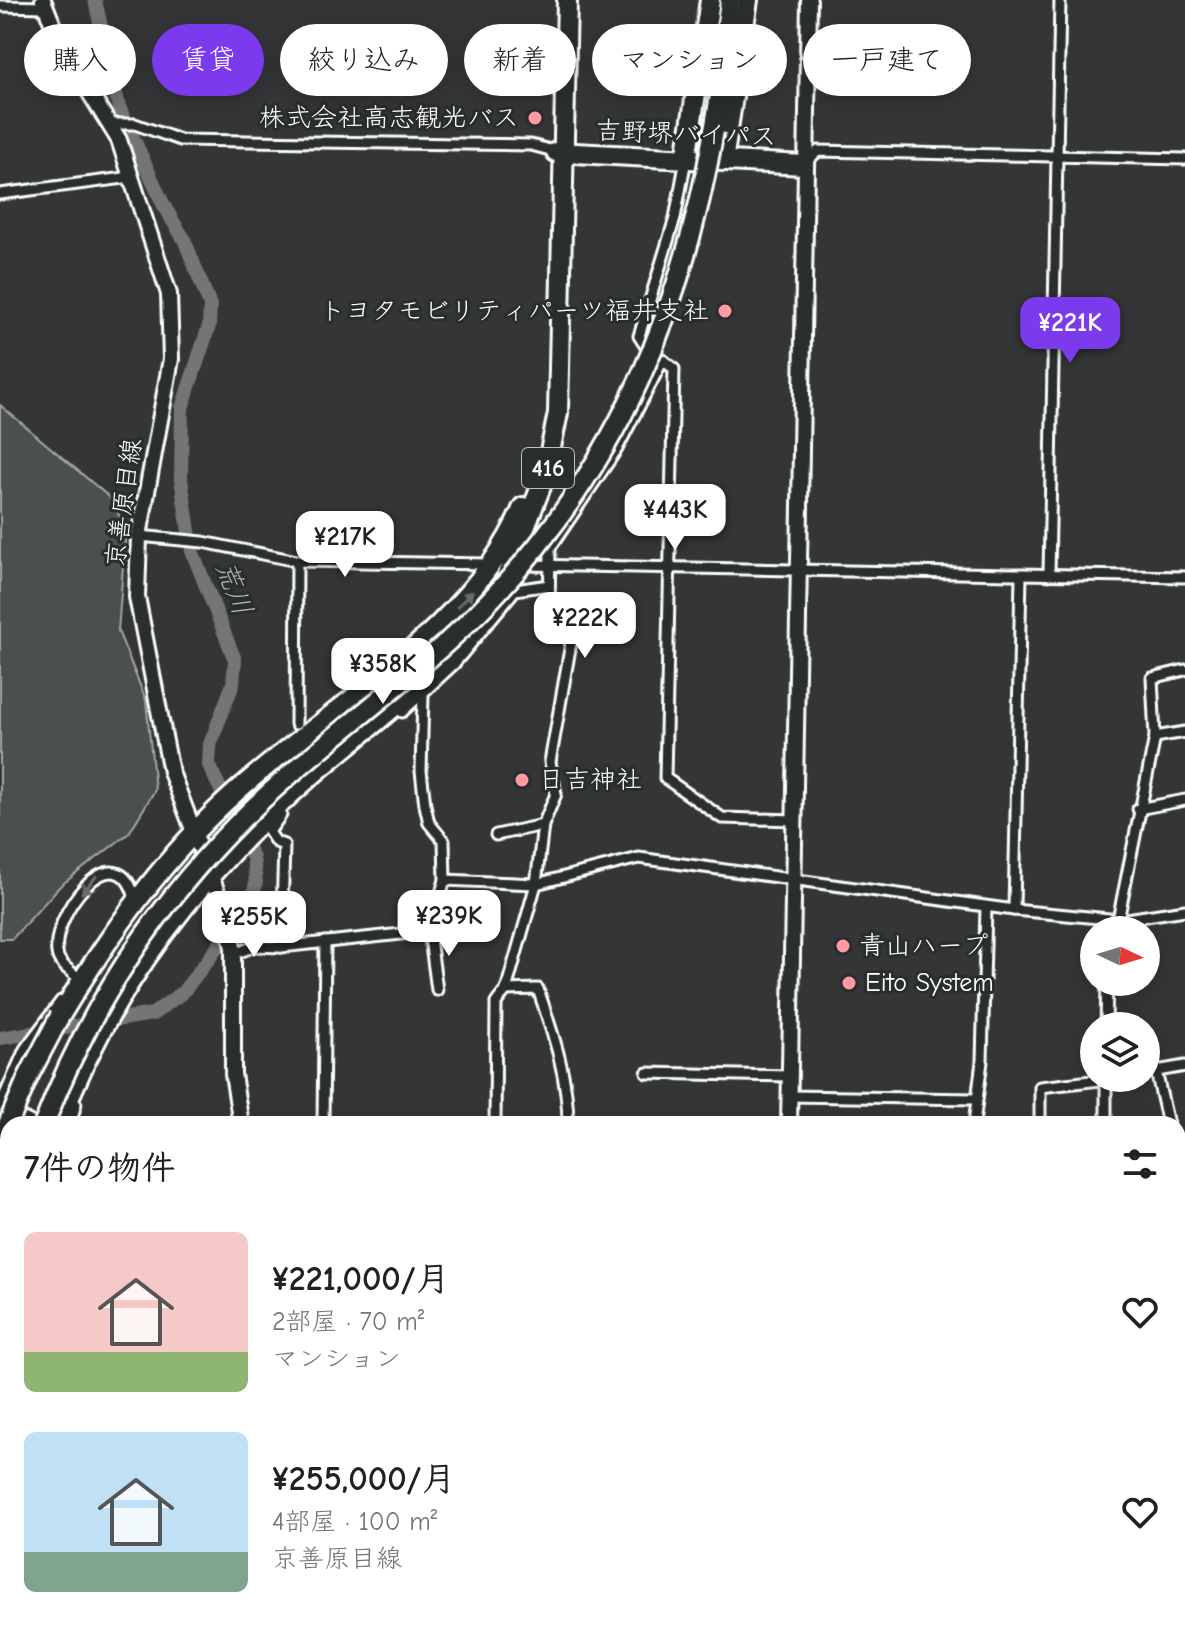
<!DOCTYPE html>
<html lang="ja">
<head>
<meta charset="utf-8">
<style>
  body { margin:0; font-family:"Comic Neue","Klee One",sans-serif; background:#f6f6f6; color:#202124; height:100vh; display:flex; flex-direction:column; font-size:30px; white-space:nowrap }
  * { box-sizing:border-box; margin:0 }
  p { font-size:26px; color:#757577 }
  .icon { flex:none; width:44px; height:44px; fill:none; stroke:currentColor; stroke-width:2; stroke-linecap:round; stroke-linejoin:round }
  .map { position:relative; flex:1; overflow:hidden }
  .side { position:absolute; left:0px; top:1116px; width:1186px; height:512px; display:flex; flex-direction:column; background:#fff; border-radius:24px 24px 0 0; box-shadow:0 4px 20px #0003 }
  .side>* { flex:none }
  .banner { position:absolute; left:24px; top:24px; width:1138px; height:72px; display:flex; gap:16px }
  .needle { width:52px; rotate:94deg }
  .tools { position:absolute; left:1080px; top:916px; display:grid; gap:16px }
  .tools a { display:grid; place-items:center; width:80px; height:80px; border-radius:50%; background:#fff; box-shadow:0 4px 20px #0003; font-size:40px }
  .price { position:absolute; translate:-50% -68px; padding:0 18px; border-radius:16px; background:#fff; color:#222; font-size:26px; line-height:52px; filter:drop-shadow(0 2px 4px #0008) }
  .price::after { content:''; position:absolute; left:50%; top:48px; width:24px; height:18px; margin-left:-12px; background:inherit; clip-path:polygon(0 0,100% 0,50% 100%) }
  .price.selected { background:#7c3aed; color:#fff }
  ul { padding:0; list-style:none }
  li { display:flex; align-items:center; gap:24px; height:200px; padding:0 24px }
  li span { display:grid; place-items:center; flex:none; width:224px; height:160px; border-radius:12px; color:#555 }
  li>.icon { margin-inline-start:auto }
  span .icon { width:96px; height:96px; fill:#fffc; stroke-width:1 }
  li b { font-size:34px }
  h2 { display:flex; justify-content:space-between; align-items:center; height:96px; padding:0 24px; font-size:34px }
  .pill { padding:0 28px; border-radius:36px; background:#fff; box-shadow:0 4px 20px #0003; font-size:28px; line-height:72px }
  .pill.selected { background:#7c3aed; color:#fff }
  .map>svg:first-child { display:block }
  .green { fill:#4c4f50; stroke:#a6a7a8; stroke-width:2 }
  .lines { fill:none; stroke-linecap:round; stroke-linejoin:round }
  .river { stroke:#737576; stroke-width:14 }
  .street-casing { stroke:#fff; stroke-width:15 }
  .secondary-casing { stroke:#fff; stroke-width:20 }
  .highway-casing { stroke:#fff; stroke-width:24 }
  .street { stroke:#2a2d2e; stroke-width:9 }
  .secondary { stroke:#2a2d2e; stroke-width:14 }
  .highway { stroke:#2a2d2e; stroke-width:18 }
  .highway-bridge-casing { stroke:#fff; stroke-width:24; stroke-linecap:butt }
  .highway-bridge { stroke:#2a2d2e; stroke-width:18 }
  .oneway { fill:#6a6c6d }
  .poi-dot { fill:#ff9aa2; stroke:#2a2d2e; stroke-width:3 }
  .labels { text-anchor:middle; dominant-baseline:central; stroke-width:6; stroke-linejoin:round; paint-order:stroke }
  .shield { fill:#2a2d2e; stroke:#bfc0c0; stroke-width:2 }
  .shield-label { font-size:24px; font-weight:bold; fill:#fff }
  .poi-label { font-size:26px; fill:#fff; stroke:#2a2d2e; text-anchor:start }
  .street-label { font-size:26px; fill:#fff; stroke:#2a2d2e }
  .water-label { font-size:28px; font-style:italic; fill:#b2b3b4; stroke:#2a2d2e }
</style>
</head>
<body>
<div class="map">
<svg width="1185" height="1628" viewBox="0 0 1185 1628">
  <rect width="100%" height="100%" fill="#333536"/>
  <filter id="ink" filterUnits="userSpaceOnUse"><feTurbulence type="fractalNoise" baseFrequency=".0125" numOctaves="2"/><feDisplacementMap in="SourceGraphic" scale="16" xChannelSelector="R" yChannelSelector="G"/><feConvolveMatrix kernelMatrix="1 2 1 2 8 2 1 2 1" color-interpolation-filters="sRGB"/></filter>
  <g filter="url(#ink)">
    <g class="green">
      <path d="M0,405l109,92 17,31 -8,103 28,69 9,90 -26,43 -69,53 -48,53h-12z"/>
      <path d="M1178,1452l7,1v86l-4,-11 -3,1z"/>
      <path d="M0,1576l8,4v40h433l-9,8h-432z"/>
      <path d="M470,1620h233l4,8h-236z"/>
      <path d="M725,1620h30l8,4 5,-4h24l-12,8h-60z"/>
      <path d="M799,1620h26l7,8h-49z"/>
      <path d="M918,1620h52c-15,8 -35,8 -52,0z"/>
    </g>
    <g class="lines">
      <path class="river" d="M0,1038l153,-24 30,-22 69,-89 4,-21 -3,-24 -44,-93 1,-21 23,-60 2,-24 -43,-109 -11,-72 1,-71 27,-82 1,-21 -26,-66 -19,-31 -46,-101 -24,-107"/>
      <defs>
        <g id="street">
          <path d="M0,6l45,1"/>
          <path d="M111,124h24l45,16 351,5 23,6"/>
          <path d="M806,162l12,-11 367,8"/>
          <path d="M0,194l132,-17"/>
          <path d="M646,347l-7,-11 36,-118 11,-59"/>
          <path d="M139,536l64,6 94,19 192,3"/>
          <path d="M524,565l661,12"/>
          <path d="M1049,575l11,-575"/>
          <path d="M423,695l-2,76 4,34 4,18 15,18 1,39 -16,51 8,59"/>
          <path d="M402,712l52,-48 61,-74 34,-5"/>
          <path d="M296,724l1,-163"/>
          <path d="M1155,737l30,-5"/>
          <path d="M1138,809l47,-9"/>
          <path d="M496,835l47,-10"/>
          <path d="M445,880l91,4 103,-26 375,52 106,10 65,-10"/>
          <path d="M1014,910l7,-335"/>
          <path d="M1116,930l39,-193 -3,-59 33,-8"/>
          <path d="M281,947l3,-102 -8,-3 -7,-10 12,-17"/>
          <path d="M234,954l21,-8 26,1 148,-16"/>
          <path d="M80,979c-8,-7 -19,-13 -22,-22 -12,-38 61,-134 78,-54"/>
          <path d="M506,990l32,-1c15,45 30,87 30,135"/>
          <path d="M1106,1026l1,-44"/>
          <path d="M1156,1071l12,53"/>
          <path d="M647,1073l143,3"/>
          <path d="M1146,1073l39,-7"/>
          <path d="M790,1096l185,3"/>
          <path d="M0,1106l25,-57 36,-48"/>
          <path d="M70,1124l6,-20"/>
          <path d="M323,1124l2,-182"/>
          <path d="M495,1124l1,-121 10,-13 30,-106 7,-59 13,-31 -6,-32 24,-136 -25,-10 1,-68 67,-99 46,-89 11,9 -9,409 57,40 73,2"/>
          <path d="M974,1124l8,-63 4,-154"/>
          <path d="M1040,1124v-37l77,-9"/>
          <path d="M1106,1124v-46"/>
          <path d="M1178,1146l7,-1"/>
          <path d="M0,1172l8,3"/>
          <path d="M1178,1247h7"/>
          <path d="M0,1335l8,-23"/>
          <path d="M1178,1357h7"/>
          <path d="M1178,1589l7,-2"/>
          <path d="M863,1620l3,8"/>
          <path d="M966,1620l1,8"/>
          <path d="M1114,1620h15"/>
        </g>
        <g id="secondary">
          <path d="M43,0l19,48 57,92 50,154 2,65 -32,177 -2,61 34,175 57,149 5,27v126l8,50"/>
          <path d="M0,1109l30,15"/>
          <path d="M789,1124l20,-1124"/>
          <path d="M1178,1444l7,-2"/>
          <path d="M0,1567l8,5"/>
        </g>
        <g id="highway">
          <path d="M726,31l4,-31"/>
          <path d="M714,131l19,-112"/>
          <path d="M556,152l248,13"/>
          <path d="M686,159l24,-159"/>
          <path d="M723,161l25,-161"/>
          <path d="M506,577l39,-101 13,-63 9,-413"/>
          <path d="M60,1016c49,-81 105,-161 176,-224 96,-86 236,-163 287,-285"/>
          <path d="M59,1124c50,-136 143,-253 251,-347 59,-51 124,-96 169,-159"/>
          <path d="M0,1258l8,-28"/>
          <path d="M0,1294l8,-27"/>
        </g>
      </defs>
      <use href="#street" class="street-casing"/>
      <use href="#secondary" class="secondary-casing"/>
      <use href="#highway" class="highway-casing"/>
      <use href="#street" class="street"/>
      <use href="#secondary" class="secondary"/>
      <use href="#highway" class="highway"/>
      <defs>
        <g id="highway-bridge">
          <path d="M44,1124c51,-133 133,-251 241,-345 69,-61 145,-115 208,-182 126,-134 189,-287 221,-466"/>
          <path d="M0,1143l28,-66 32,-61"/>
        </g>
      </defs>
      <use href="#highway-bridge" class="highway-bridge-casing"/>
      <use href="#highway-bridge" class="highway-bridge"/>
    </g>
    <defs><path id="oneway-solid" d="M-6-.8H1V-3.2L6.5 0L1 3.2V.8H-6Z" transform="scale(2)"/></defs>
    <g class="oneway">
      <use href="#oneway-solid" transform="translate(465 599) rotate(-46)"/>
      <use href="#oneway-solid" transform="translate(89 885) rotate(130)"/>
    </g>
  </g>
  <g class="poi-dot">
    <circle cx="535" cy="118" r="8"/>
    <circle cx="725" cy="311" r="8"/>
    <circle cx="522" cy="780" r="8"/>
    <circle cx="843" cy="946" r="8"/>
    <circle cx="849" cy="983" r="8"/>
  </g>
  <g class="labels">
    <rect class="shield" x="522" y="448" width="52" height="40" rx="6"/>
    <g class="shield-label">
      <text x="548" y="468">416</text>
    </g>
    <g class="poi-label">
      <text x="519" y="118" text-anchor="end">株式会社高志観光バス</text>
      <text x="709" y="311" text-anchor="end">トヨタモビリティパーツ福井支社</text>
      <text x="538" y="780">日吉神社</text>
      <text x="859" y="946">青山ハープ</text>
      <text x="865" y="983">Eito System</text>
    </g>
    <g class="street-label">
      <text transform="translate(686 134) rotate(2)">吉野堺バイパス</text>
      <text transform="translate(124 503) rotate(-82)">京善原目線</text>
    </g>
    <g class="water-label">
      <text transform="translate(234 588) rotate(69)">荒川</text>
    </g>
  </g>
</svg>
<div class="tools">
<a><svg class="needle" viewBox="-14 -14 28 28"><path d="M0-13l5 13h-10z" fill="#e53935"/><path d="M0 13l5-13h-10z" fill="#757577"/></svg></a>
<a><svg class="icon" aria-label="layers" viewBox="0 0 24 24"><path d="M12 4l9 5-9 5-9-5zM3 14l9 5 9-5"/></svg></a>
</div>
<b class="price selected" style="left:1070px;top:365px">¥221K</b>
<b class="price" style="left:675px;top:552px">¥443K</b>
<b class="price" style="left:345px;top:579px">¥217K</b>
<b class="price" style="left:585px;top:660px">¥222K</b>
<b class="price" style="left:383px;top:706px">¥358K</b>
<b class="price" style="left:449px;top:958px">¥239K</b>
<b class="price" style="left:254px;top:959px">¥255K</b>
<div class="banner">
<a class="pill">購入</a>
<a class="pill selected">賃貸</a>
<a class="pill">絞り込み</a>
<a class="pill">新着</a>
<a class="pill">マンション</a>
<a class="pill">一戸建て</a>
</div>
<section class="side">
<h2>7件の物件<svg class="icon" aria-label="filters" viewBox="0 0 24 24"><path d="M4 7h16M4 17h16"/><circle cx="9" cy="7" r="2"/><circle cx="15" cy="17" r="2"/></svg></h2>
<ul>
<li><span style="background:linear-gradient(#f6c9c9 75%,#8fb573 0)"><svg class="icon" aria-label="home" viewBox="0 0 24 24"><path d="M3 11l9-7 9 7M6 9v11h12V9"/></svg></span><div><b>¥221,000/月</b><p>2部屋 · 70 m²</p><p>マンション</p></div><svg class="icon" aria-label="heart" viewBox="0 0 24 24"><path d="M12 20l-8-8c-3-5 5-10 8-4 3-6 11-1 8 4z"/></svg></li>
<li><span style="background:linear-gradient(#bfe0f5 75%,#7fa58c 0)"><svg class="icon" aria-label="home" viewBox="0 0 24 24"><path d="M3 11l9-7 9 7M6 9v11h12V9"/></svg></span><div><b>¥255,000/月</b><p>4部屋 · 100 m²</p><p>京善原目線</p></div><svg class="icon" aria-label="heart" viewBox="0 0 24 24"><path d="M12 20l-8-8c-3-5 5-10 8-4 3-6 11-1 8 4z"/></svg></li>
</ul>
</section>
</div>
</body>
</html>
